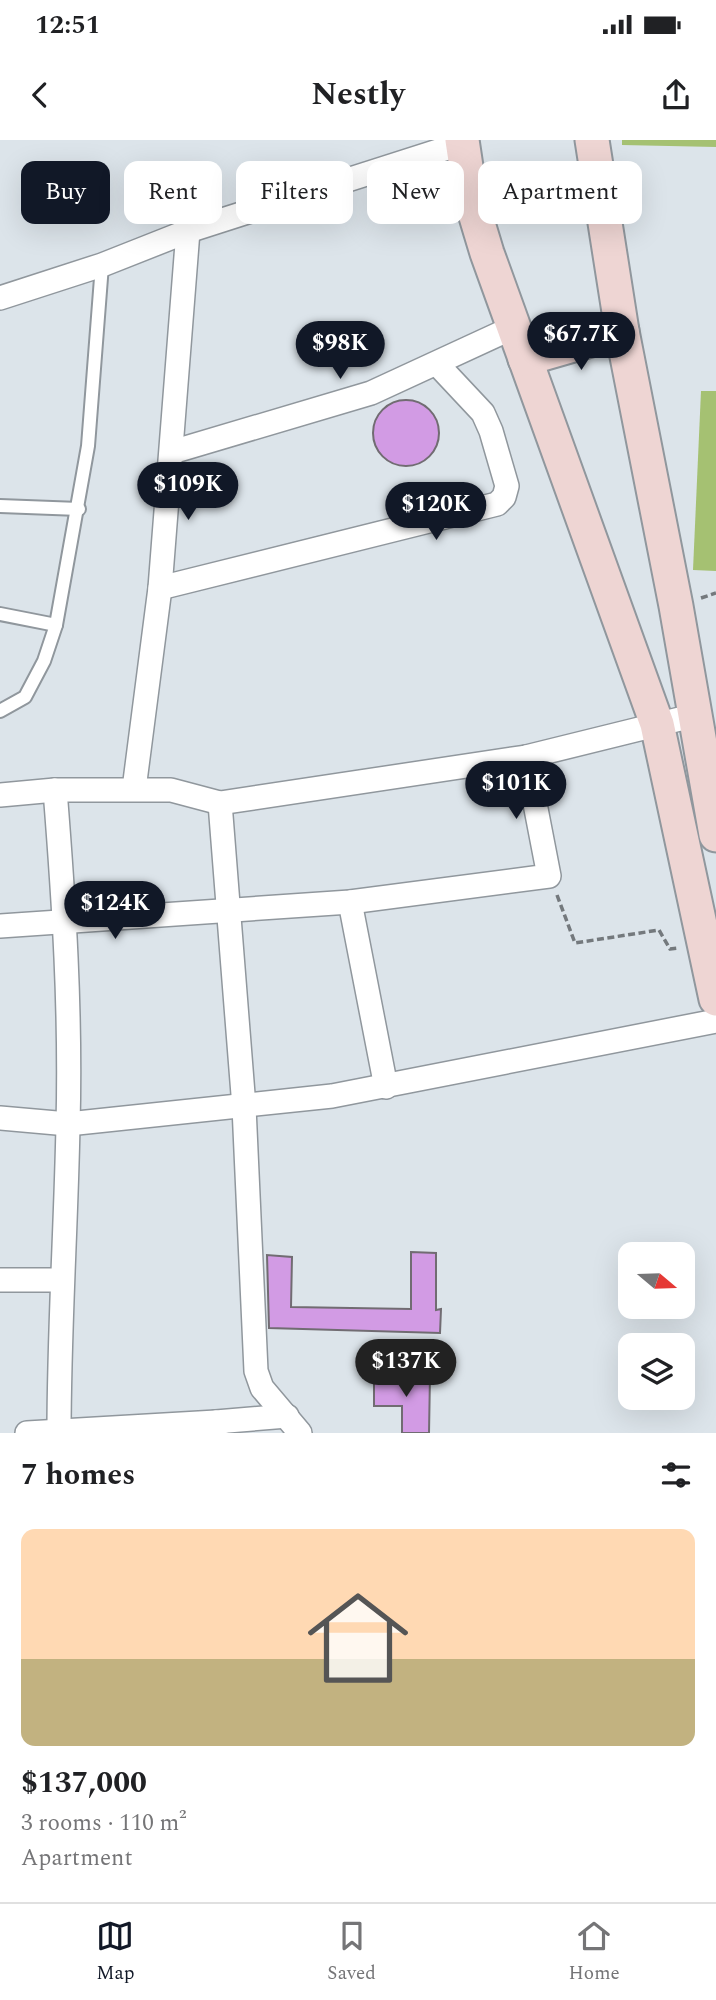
<!DOCTYPE html>
<html lang="en">
<head>
<meta charset="utf-8">
<style>
  body { margin:0; font-family:Spectral,serif; background:#f6f6f6; color:#202124; height:100vh; display:flex; flex-direction:column; font-size:26px; white-space:nowrap }
  * { box-sizing:border-box; margin:0 }
  p { font-size:23px; color:#757577 }
  .icon { flex:none; width:38px; height:38px; fill:none; stroke:currentColor; stroke-width:2; stroke-linecap:round; stroke-linejoin:round }
  .map { position:relative; height:1293px; overflow:hidden }
  .drawer { display:flex; flex-direction:column; background:#fff; flex:1 }
  .drawer>* { flex:none }
  .banner { position:absolute; left:21px; top:21px; width:676px; height:63px; display:flex; gap:14px }
  .needle { width:46px; rotate:109deg }
  .controls { position:absolute; left:618px; top:1102px; display:grid; gap:14px }
  .controls a { display:grid; place-items:center; width:77px; height:77px; border-radius:14px; background:#fff; box-shadow:0 7px 28px #0002; font-size:35px }
  .price { position:absolute; translate:-50% -60px; padding:0 16px; border-radius:24px; background:#111827; color:#fff; font-size:23px; line-height:46px; filter:drop-shadow(0 2px 4px #0008) }
  .price::after { content:''; position:absolute; left:50%; top:42px; width:21px; height:16px; margin-left:-10px; background:inherit; clip-path:polygon(0 0,100% 0,50% 100%) }
  .price.on { background:#222; color:#fff }
  ul { padding:0; list-style:none }
  li { display:grid; align-content:center; gap:14px; height:371px; padding:0 21px }
  li+li { border-top:2px solid #e0e0e0 }
  li span { display:grid; place-items:center; height:217px; border-radius:14px; color:#555 }
  li>.icon { margin-inline-start:auto }
  span .icon { width:126px; height:126px; fill:#fffc; stroke-width:1 }
  li b { font-size:30px }
  h2 { display:flex; justify-content:space-between; align-items:center; height:84px; padding:0 21px; font-size:30px }
  .pill { padding:0 24px; border-radius:14px; background:#fff; box-shadow:0 7px 28px #0002; font-size:24px; line-height:63px }
  .pill.on { background:#111827; color:#fff }
  .status { display:flex; justify-content:space-between; align-items:center; height:49px; padding:0 35px; background:#fff; direction:ltr }
  .status svg { height:19px; fill:currentColor }
  header { display:flex; justify-content:space-between; align-items:center; height:91px; padding:0 21px; background:#fff; font-size:32px; font-weight:700 }
  .tab-bar { display:flex; justify-content:space-around; align-items:center; height:98px; border-top:2px solid #e0e0e0; background:#fff; font-size:19px; color:#757577 }
  .tab-bar a { display:grid; justify-items:center; gap:4px }
  .tab-bar .on { color:#111827 }
  .map>svg:first-child { display:block }
  .green { fill:#a5c172 }
  .building { fill:#d29be4; stroke:#716c72; stroke-width:2 }
  .lines { fill:none; stroke-linecap:round; stroke-linejoin:round }
  .lane-casing { stroke:#90979d; stroke-width:16 }
  .street-casing { stroke:#90979d; stroke-width:26 }
  .secondary-casing { stroke:#90979d; stroke-width:37 }
  .path { stroke:#74797d; stroke-width:3.5; stroke-dasharray:7 3.5; stroke-linecap:butt }
  .lane { stroke:#fff; stroke-width:12 }
  .street { stroke:#fff; stroke-width:23 }
  .secondary { stroke:#eed5d3; stroke-width:33 }
</style>
</head>
<body>
<div class="status"><b>12:51</b><svg viewBox="0 0 49 12"><path d="M0 12V9h3v3zM5 12V6h3v6zM10 12V3h3v9zM15 12V0h3v12zM26 1h20v11H26zM47 4h2v5h-2z"/></svg></div>
<header><svg class="icon" aria-label="back" viewBox="0 0 24 24"><path d="M15 5l-7 7 7 7"/></svg>Nestly<svg class="icon" aria-label="share" viewBox="0 0 24 24"><path d="M12 15V3M7 8l5-5 5 5M5 13v7h14v-7"/></svg></header>
<div class="map">
<svg width="716" height="1293" viewBox="0 0 716 1293">
  <rect width="100%" height="100%" fill="#dce4ea"/>
  <g class="green">
    <path d="M622,0h94v7l-94,-2z"/>
    <path d="M701,251h15v180l-23,-1z"/>
  </g>
  <g class="building">
    <circle cx="406" cy="293" r="33"/>
    <path d="M411,1112l25,1v57l5,-1 -1,24 -171,-5 -2,-73 25,2 -1,50 120,2z"/>
    <path d="M374,1234l56,1 -1,58h-27v-27h-28z"/>
  </g>
  <g class="lines">
    <defs>
      <g id="lane">
        <path d="M0,366l79,3"/>
        <path d="M0,474l56,11"/>
        <path d="M0,571l25,-14 19,-36 12,-36 32,-179 14,-181"/>
      </g>
      <g id="street">
        <path d="M0,158l102,-33 86,-34 275,-88"/>
        <path d="M172,312l199,-59 143,-66"/>
        <path d="M160,448l337,-84 7,-7 3,-11 -16,-55 -8,-18 -45,-48"/>
        <path d="M134,649l26,-201 28,-357"/>
        <path d="M55,650c9,112 16,223 13,335 -2,103 -9,205 -9,308"/>
        <path d="M0,655l55,-5h116l49,13 306,-46 170,-42"/>
        <path d="M220,663l24,304 12,264 6,17 38,45"/>
        <path d="M350,762l36,185"/>
        <path d="M0,786l350,-24 199,-26 -23,-119"/>
        <path d="M0,978l68,6 264,-28 384,-75"/>
        <path d="M0,1140h61"/>
        <path d="M27,1293l189,-11"/>
        <path d="M216,1293v-11l71,-6"/>
      </g>
      <g id="secondary">
        <path d="M462,0l9,60 16,53 170,471 59,275"/>
        <path d="M592,0l30,191 54,275 40,229"/>
        <path d="M525,219l97,-28"/>
      </g>
    </defs>
    <use href="#lane" class="lane-casing"/>
    <use href="#street" class="street-casing"/>
    <use href="#secondary" class="secondary-casing"/>
    <g class="path">
      <path d="M701,458l15,-5"/>
      <path d="M557,755l18,48 84,-13 11,19 9,-1"/>
    </g>
    <use href="#lane" class="lane"/>
    <use href="#street" class="street"/>
    <use href="#secondary" class="secondary"/>
  </g>
</svg>
<div class="controls">
<a><svg class="needle" viewBox="-14 -14 28 28"><path d="M0-13l5 13h-10z" fill="#e53935"/><path d="M0 13l5-13h-10z" fill="#757577"/></svg></a>
<a><svg class="icon" aria-label="layers" viewBox="0 0 24 24"><path d="M12 4l9 5-9 5-9-5zM3 14l9 5 9-5"/></svg></a>
</div>
<b class="price" style="left:581px;top:232px">$67.7K</b>
<b class="price" style="left:340px;top:241px">$98K</b>
<b class="price" style="left:188px;top:382px">$109K</b>
<b class="price" style="left:436px;top:402px">$120K</b>
<b class="price" style="left:516px;top:681px">$101K</b>
<b class="price" style="left:115px;top:801px">$124K</b>
<b class="price on" style="left:406px;top:1259px">$137K</b>
<div class="banner">
<a class="pill on">Buy</a>
<a class="pill">Rent</a>
<a class="pill">Filters</a>
<a class="pill">New</a>
<a class="pill">Apartment</a>
</div>
</div>
<section class="drawer">
<h2>7 homes<svg class="icon" aria-label="filters" viewBox="0 0 24 24"><path d="M4 7h16M4 17h16"/><circle cx="9" cy="7" r="2"/><circle cx="15" cy="17" r="2"/></svg></h2>
<ul>
<li><span style="background:linear-gradient(#ffd9b3 60%,#c2b280 0)"><svg class="icon" aria-label="home" viewBox="0 0 24 24"><path d="M3 11l9-7 9 7M6 9v11h12V9"/></svg></span><div><b>$137,000</b><p>3 rooms · 110 m²</p><p>Apartment</p></div></li>
</ul>
</section>
<nav class="tab-bar">
<a class="on"><svg class="icon" aria-label="map" viewBox="0 0 24 24"><path d="M3 6l6-2 6 2 6-2v14l-6 2-6-2-6 2zM9 4v14M15 6v14"/></svg>Map</a>
<a><svg class="icon" aria-label="saved" viewBox="0 0 24 24"><path d="M7 4h10v16l-5-4-5 4z"/></svg>Saved</a>
<a><svg class="icon" aria-label="home" viewBox="0 0 24 24"><path d="M3 11l9-7 9 7M6 9v11h12V9"/></svg>Home</a>
</nav>
</body>
</html>
